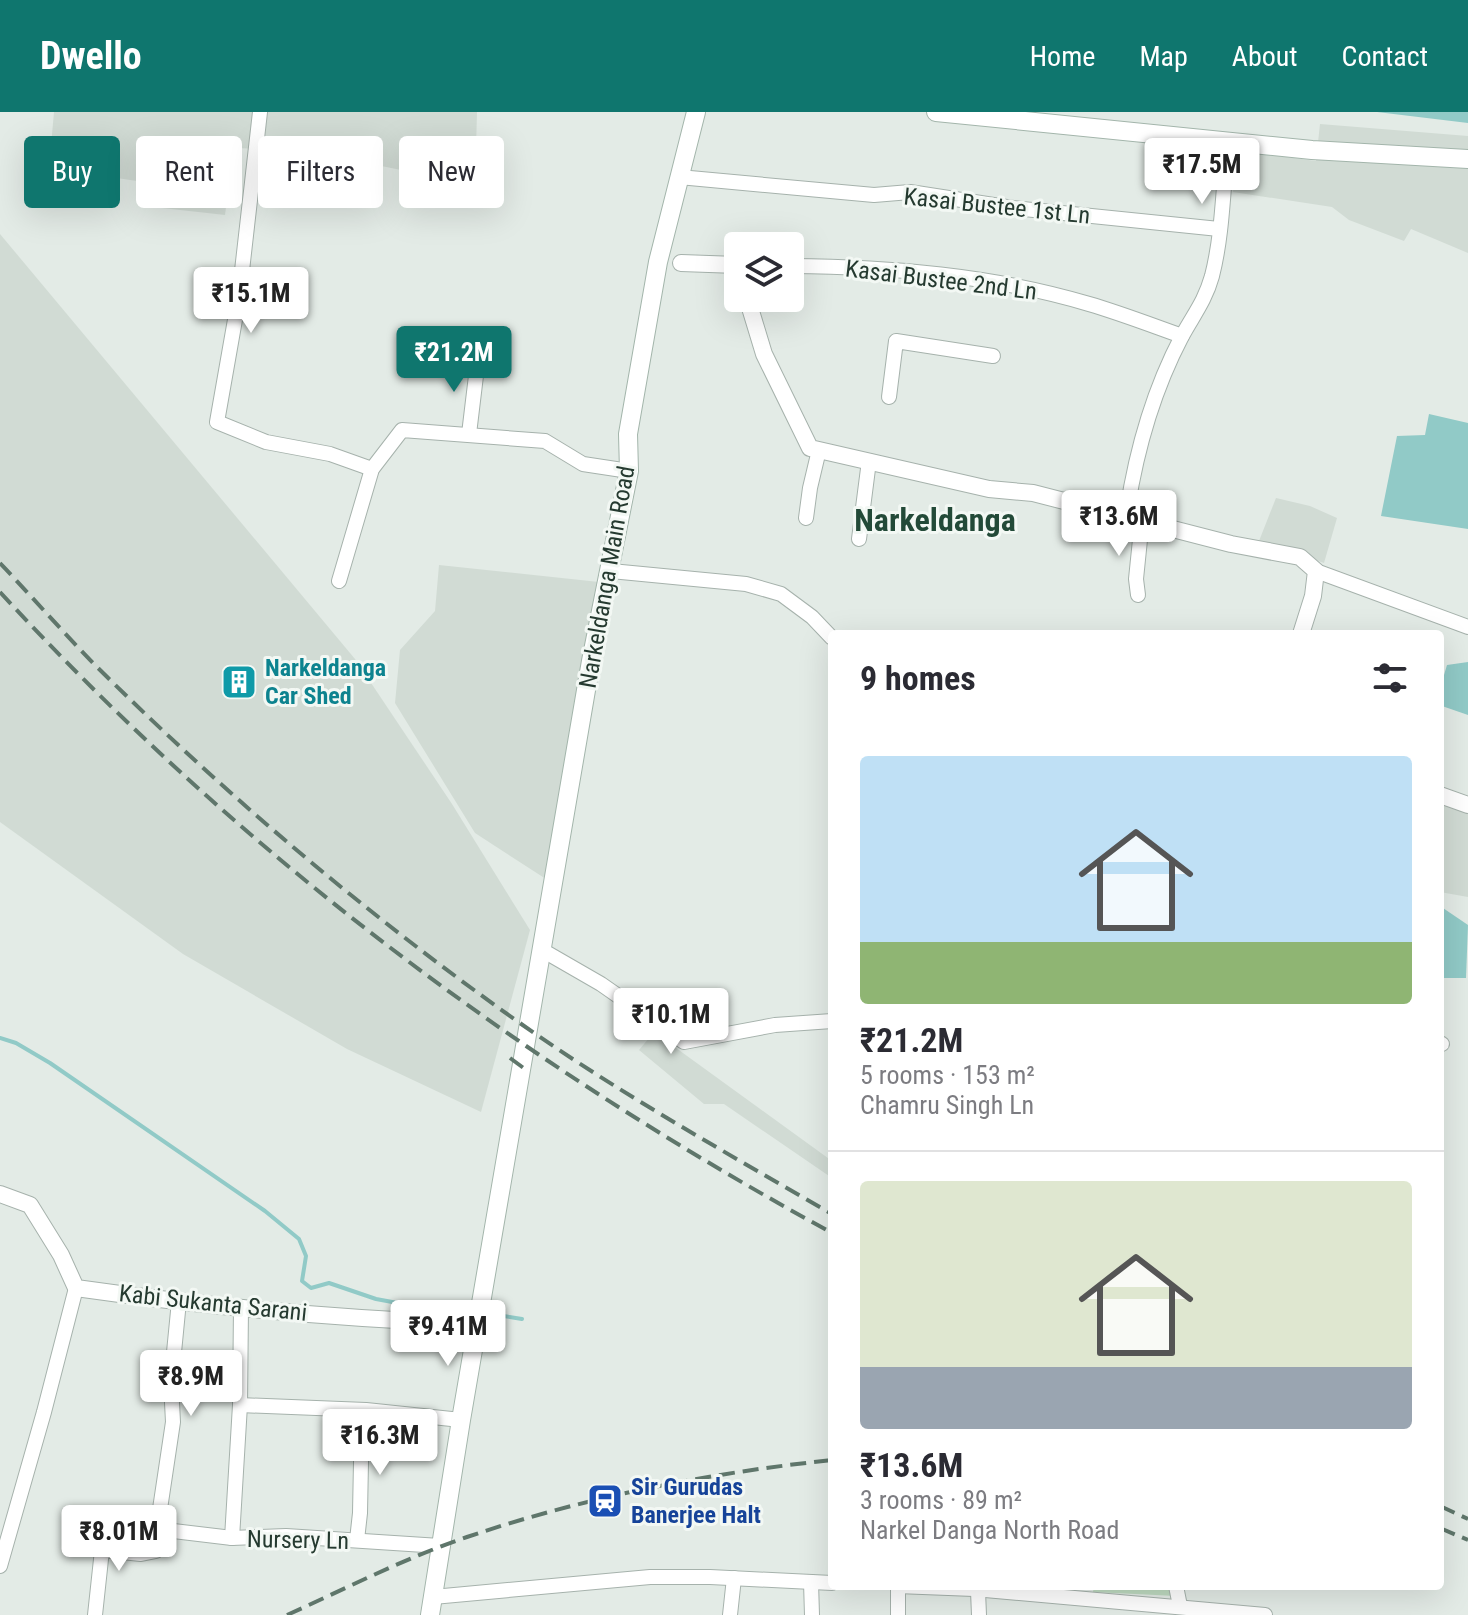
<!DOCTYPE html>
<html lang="en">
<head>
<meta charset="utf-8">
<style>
  body { margin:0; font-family:"Roboto Condensed",sans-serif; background:#f7f7f7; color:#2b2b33; height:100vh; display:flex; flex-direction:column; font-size:30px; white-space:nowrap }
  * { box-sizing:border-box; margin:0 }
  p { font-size:26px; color:#7c7c81 }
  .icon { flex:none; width:44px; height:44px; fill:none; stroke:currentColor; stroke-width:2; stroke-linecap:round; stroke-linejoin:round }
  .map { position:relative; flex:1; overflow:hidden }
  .details { position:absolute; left:828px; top:518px; width:616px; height:960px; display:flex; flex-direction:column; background:#fff; border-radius:8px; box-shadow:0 8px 32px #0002 }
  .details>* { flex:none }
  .banner { position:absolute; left:24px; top:24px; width:684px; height:72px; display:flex; gap:16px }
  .tools { position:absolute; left:724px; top:120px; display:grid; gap:16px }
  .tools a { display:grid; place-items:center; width:80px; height:80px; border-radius:8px; background:#fff; box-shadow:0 8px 32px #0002; font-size:40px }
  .price { position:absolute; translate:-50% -68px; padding:0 18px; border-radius:8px; background:#fff; color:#222; font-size:26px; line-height:52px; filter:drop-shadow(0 2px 4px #0008) }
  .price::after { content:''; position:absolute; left:50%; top:48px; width:24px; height:18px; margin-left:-12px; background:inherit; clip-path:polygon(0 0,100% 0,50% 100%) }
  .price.on { background:#0f766e; color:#fff }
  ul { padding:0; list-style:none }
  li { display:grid; align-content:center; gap:16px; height:424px; padding:0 32px }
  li+li { border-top:2px solid #e1e1e2 }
  li span { display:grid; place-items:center; height:248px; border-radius:8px; color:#555 }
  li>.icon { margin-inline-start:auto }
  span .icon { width:144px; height:144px; fill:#fffc; stroke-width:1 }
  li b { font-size:34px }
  h2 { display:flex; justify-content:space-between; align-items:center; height:96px; padding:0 32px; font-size:34px }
  .chip { padding:0 28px; border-radius:8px; background:#fff; box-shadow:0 8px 32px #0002; font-size:28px; line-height:72px }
  .chip.on { background:#0f766e; color:#fff }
  header { display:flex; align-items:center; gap:48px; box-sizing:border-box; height:112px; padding:0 40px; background:#0f766e; color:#fff }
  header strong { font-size:38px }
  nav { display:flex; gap:44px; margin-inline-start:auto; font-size:28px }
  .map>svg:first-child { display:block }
  .built { fill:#d1dbd4 }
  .green { fill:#bedac0 }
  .water { fill:#91cac7 }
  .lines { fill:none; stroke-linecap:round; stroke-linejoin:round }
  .stream { stroke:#91cac7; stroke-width:4 }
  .minor-casing { stroke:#a6b2ac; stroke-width:16 }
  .tertiary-casing { stroke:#a6b2ac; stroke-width:18 }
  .secondary-casing { stroke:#a3b5ab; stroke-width:20 }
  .minor { stroke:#fff; stroke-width:14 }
  .tertiary { stroke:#fff; stroke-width:16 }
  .secondary { stroke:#fff; stroke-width:18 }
  .rail { stroke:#5f766b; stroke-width:4; stroke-dasharray:16 8; stroke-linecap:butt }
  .labels { text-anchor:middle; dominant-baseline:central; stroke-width:6; stroke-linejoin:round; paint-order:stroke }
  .street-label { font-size:24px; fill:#253a30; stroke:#f3f8f4 }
  .culture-label { font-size:24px; font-weight:bold; fill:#0d838f; stroke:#f3f8f4; text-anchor:start }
  .transit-label { font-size:24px; font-weight:bold; fill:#164399; stroke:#f3f8f4; text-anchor:start }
  .district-label { font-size:32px; font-weight:bold; fill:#234a38; stroke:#f3f8f4 }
</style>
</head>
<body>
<header>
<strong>Dwello</strong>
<nav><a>Home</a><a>Map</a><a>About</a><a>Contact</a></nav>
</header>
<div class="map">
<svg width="1468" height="1503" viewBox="0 0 1468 1503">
  <rect width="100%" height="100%" fill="#e3ebe6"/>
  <g class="built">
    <path d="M54,0h423l-2,73 -207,-42 -4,6 -30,-1 -9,67 -72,-8 -16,-26 -88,-13z"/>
    <path d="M1320,12l148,12v117l-57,-24 -7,12 -55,-21 -17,-13 -99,-15 2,-42 81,11z"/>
    <path d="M0,122l355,425 97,145 78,126 -49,182 -134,-63 -164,-95 -183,-132z"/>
    <path d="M1276,386l34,8 27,12 -13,45 -65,-22z"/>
    <path d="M439,453l160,17 -53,297 -71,-46 -80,-130 5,-53 35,-39z"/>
    <path d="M1440,689l28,10v86l-28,-5z"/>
    <path d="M654,920l178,129v17l-108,-74h-20l-65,-54z"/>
  </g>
  <path class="green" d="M1094,1474h79l3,10 -83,-4z"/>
  <g class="water">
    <path d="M1377,0h91v11z"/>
    <path d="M1429,302l39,9v106l-87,-13 16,-80 28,-1z"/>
    <path d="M1468,550v53l-26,-9 -1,-21 6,-20z"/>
    <path d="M1440,794l28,19 -2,53h-26z"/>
  </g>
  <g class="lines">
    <g class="stream">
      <path d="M0,926l16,5 34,20 215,148 34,28 7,17 -4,25 9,7 18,-5 47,16 38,7 58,5"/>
      <path d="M485,1201l37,6"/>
    </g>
    <defs>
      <g id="minor">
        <path d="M260,0l-21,185 -22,125 49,20 64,12 42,15"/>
        <path d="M679,65l195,18 36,-3 103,16 206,21"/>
        <path d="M790,154c100,1 202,9 299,38 31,9 62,21 93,32"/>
        <path d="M889,285l7,-56 97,15"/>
        <path d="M469,322l9,-75"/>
        <path d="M806,406l4,-30 9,-38"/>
        <path d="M1126,406c9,-63 26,-125 56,-182 12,-22 23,-35 30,-60 11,-43 11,-91 16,-135"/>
        <path d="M859,427l10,-78"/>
        <path d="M611,459l135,13 35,10 31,23 20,21"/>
        <path d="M1316,459l152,56"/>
        <path d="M339,469l33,-112 30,-39 143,11 38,23 46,7"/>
        <path d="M1138,483l-2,-16 6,-59"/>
        <path d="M542,838l59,34 83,58 91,-17 57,-4"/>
        <path d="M1440,931l2,1"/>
        <path d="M240,1293l126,5 95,10"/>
        <path d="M157,1417l75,9 54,-2 154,10"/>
        <path d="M232,1426l8,-133 1,-98"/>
        <path d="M357,1428l3,-27 2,-102"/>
        <path d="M0,1454l44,-154 32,-124"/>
        <path d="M811,1470l1,33"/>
        <path d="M897,1474l77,3 291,26"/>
        <path d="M898,1474v29"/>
        <path d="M1176,1474l4,20"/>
        <path d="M978,1479l1,24"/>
        <path d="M433,1485l217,-20h60l122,6"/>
        <path d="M95,1503l7,-65 39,4 15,-3 1,-22 16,-107 -2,-39 8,-82"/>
        <path d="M730,1503l4,-37"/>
      </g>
      <g id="tertiary">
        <path d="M681,151l56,2 1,4"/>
        <path d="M747,186l17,56 46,94 179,41 44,4 198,51 69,13 16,14 -3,25 -12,38"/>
        <path d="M1440,683l28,10"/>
        <path d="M0,1082l30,11 31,50 15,33c133,19 267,31 401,36"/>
      </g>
      <g id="secondary">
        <path d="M936,0l376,38 156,9"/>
        <path d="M430,1503l31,-195 130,-759 38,-190 -1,-37 30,-172 38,-150"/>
      </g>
    </defs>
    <use href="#minor" class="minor-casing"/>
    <use href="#tertiary" class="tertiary-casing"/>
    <use href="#secondary" class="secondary-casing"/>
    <use href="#minor" class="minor"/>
    <use href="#tertiary" class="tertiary"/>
    <use href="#secondary" class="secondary"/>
    <g class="rail">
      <path d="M0,451c32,34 63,69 95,102 131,130 271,249 422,356 100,71 208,131 315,193"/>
      <path d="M0,480c242,263 519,470 832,641"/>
      <path d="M510,946l19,14"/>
      <path d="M1440,1394l28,13"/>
      <path d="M1440,1416l28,12"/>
      <path d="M287,1503c60,-27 118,-57 180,-78 118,-40 242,-64 365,-77"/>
    </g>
  </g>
  <defs>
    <symbol id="building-square" viewBox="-11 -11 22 22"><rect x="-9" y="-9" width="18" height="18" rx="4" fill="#0f9aa8" stroke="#f3f8f4"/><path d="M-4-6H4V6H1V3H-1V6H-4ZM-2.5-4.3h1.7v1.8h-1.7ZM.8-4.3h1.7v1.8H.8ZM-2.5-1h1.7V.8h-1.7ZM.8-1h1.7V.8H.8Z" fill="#fff"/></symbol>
    <symbol id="station-square" viewBox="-11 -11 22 22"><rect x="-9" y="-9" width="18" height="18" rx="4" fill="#1a4fb4" stroke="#f3f8f4"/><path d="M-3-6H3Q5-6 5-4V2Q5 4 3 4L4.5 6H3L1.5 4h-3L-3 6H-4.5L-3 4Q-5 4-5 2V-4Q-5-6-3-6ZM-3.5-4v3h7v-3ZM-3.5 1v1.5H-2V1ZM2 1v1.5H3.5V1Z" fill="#fff"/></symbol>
  </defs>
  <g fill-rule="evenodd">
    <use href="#building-square" x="219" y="550" width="40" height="40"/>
    <use href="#station-square" x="585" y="1369" width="40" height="40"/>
  </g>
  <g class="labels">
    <g class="street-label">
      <text transform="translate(997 94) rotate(6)">Kasai Bustee 1st Ln</text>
      <text transform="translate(941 168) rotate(7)">Kasai Bustee 2nd Ln</text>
      <text transform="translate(607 465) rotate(-80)">Narkeldanga Main Road</text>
      <text transform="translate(213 1191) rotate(6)">Kabi Sukanta Sarani</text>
      <text transform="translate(298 1428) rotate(1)">Nursery Ln</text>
    </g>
    <g class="culture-label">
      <text x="265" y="556">Narkeldanga<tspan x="265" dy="28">Car Shed</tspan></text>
    </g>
    <g class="transit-label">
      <text x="631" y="1375">Sir Gurudas<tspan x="631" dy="28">Banerjee Halt</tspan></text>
    </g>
    <g class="district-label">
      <text x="935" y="408">Narkeldanga</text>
    </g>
  </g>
</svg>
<div class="tools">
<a><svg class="icon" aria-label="layers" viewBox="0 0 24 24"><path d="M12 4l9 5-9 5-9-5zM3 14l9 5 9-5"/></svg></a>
</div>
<b class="price" style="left:1202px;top:94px">₹17.5M</b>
<b class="price" style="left:251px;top:223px">₹15.1M</b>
<b class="price on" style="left:454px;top:282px">₹21.2M</b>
<b class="price" style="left:1119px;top:446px">₹13.6M</b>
<b class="price" style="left:671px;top:944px">₹10.1M</b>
<b class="price" style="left:448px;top:1256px">₹9.41M</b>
<b class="price" style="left:191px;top:1306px">₹8.9M</b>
<b class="price" style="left:380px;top:1365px">₹16.3M</b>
<b class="price" style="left:119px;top:1461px">₹8.01M</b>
<div class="banner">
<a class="chip on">Buy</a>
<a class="chip">Rent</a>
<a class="chip">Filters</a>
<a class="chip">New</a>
</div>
<section class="details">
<h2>9 homes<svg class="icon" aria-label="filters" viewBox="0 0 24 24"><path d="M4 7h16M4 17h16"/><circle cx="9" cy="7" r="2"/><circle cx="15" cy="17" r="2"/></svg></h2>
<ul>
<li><span style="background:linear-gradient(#bfe0f5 75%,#8fb573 0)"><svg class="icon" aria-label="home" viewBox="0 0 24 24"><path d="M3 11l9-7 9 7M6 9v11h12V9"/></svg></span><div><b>₹21.2M</b><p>5 rooms · 153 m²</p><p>Chamru Singh Ln</p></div></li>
<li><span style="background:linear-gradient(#dfe7d0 75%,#9aa5b1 0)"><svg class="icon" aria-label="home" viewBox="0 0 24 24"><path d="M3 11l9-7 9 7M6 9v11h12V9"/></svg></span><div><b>₹13.6M</b><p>3 rooms · 89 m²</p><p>Narkel Danga North Road</p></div></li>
</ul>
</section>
</div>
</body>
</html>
